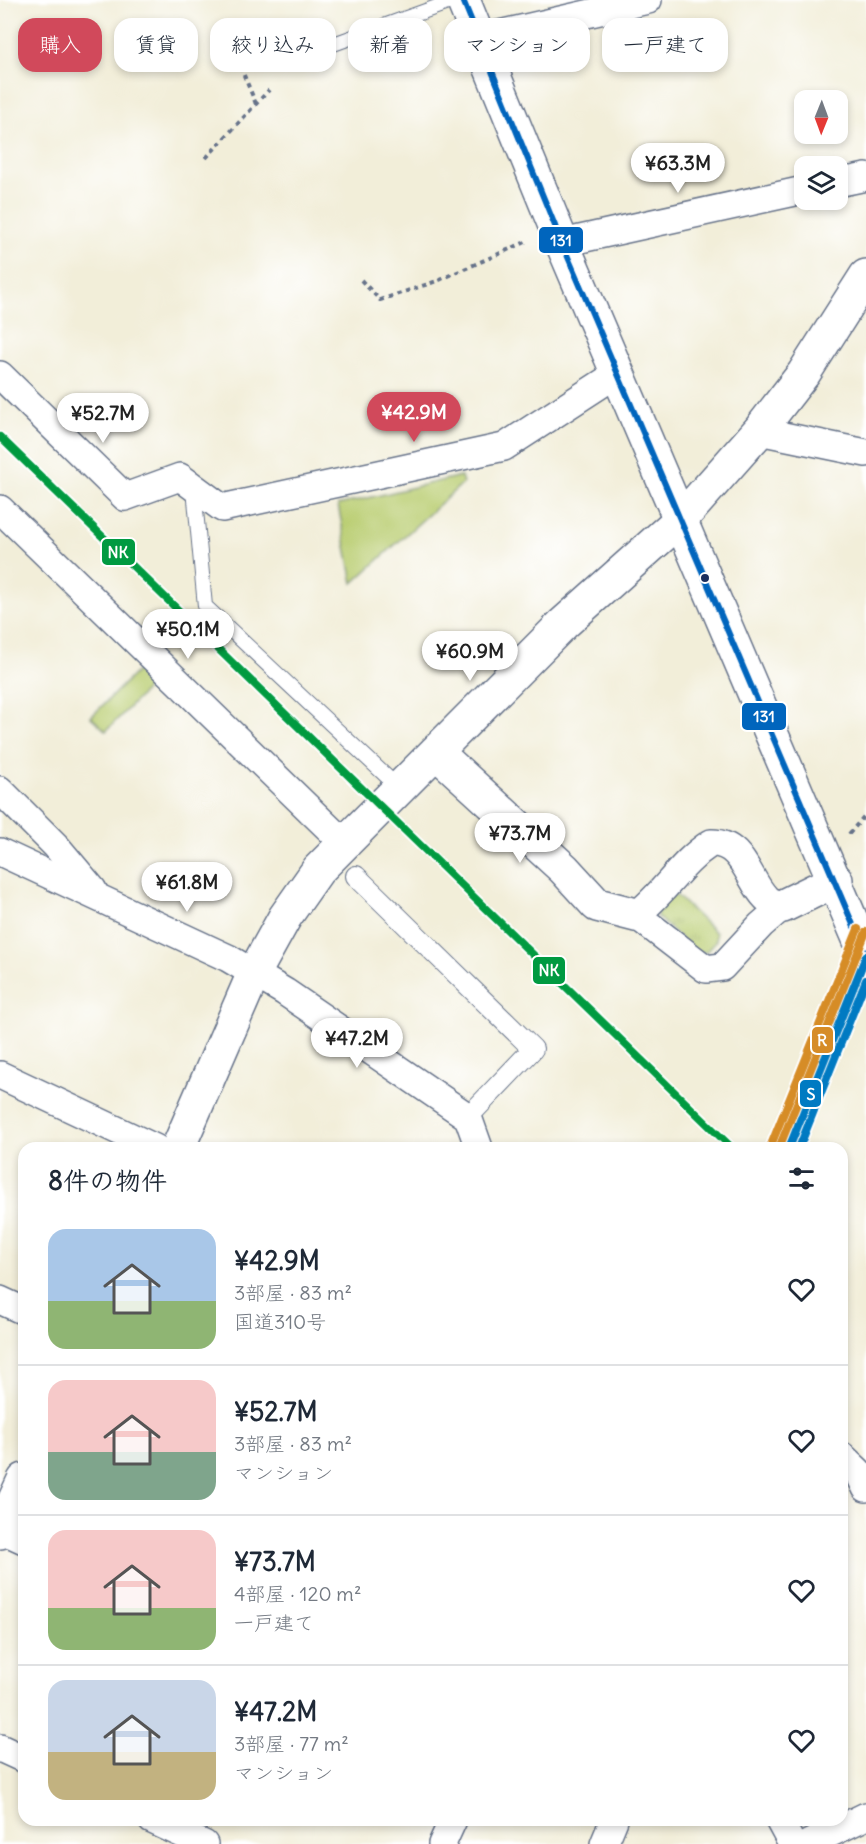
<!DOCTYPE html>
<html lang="ja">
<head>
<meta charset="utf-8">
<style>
  body { margin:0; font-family:Delius,"Klee One",sans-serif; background:#f2f2f3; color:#1f2937; height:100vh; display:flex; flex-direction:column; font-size:22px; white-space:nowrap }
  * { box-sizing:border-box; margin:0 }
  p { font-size:20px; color:#747a83 }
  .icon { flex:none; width:33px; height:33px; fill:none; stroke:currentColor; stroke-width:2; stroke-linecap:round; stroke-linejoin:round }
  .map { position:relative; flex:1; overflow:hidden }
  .details { position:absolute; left:18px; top:1142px; width:830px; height:684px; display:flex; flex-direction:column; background:#fff; border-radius:18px; box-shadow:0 3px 9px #0003 }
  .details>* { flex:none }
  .guide { position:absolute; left:18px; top:18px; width:831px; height:54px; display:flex; gap:12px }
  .needle { width:39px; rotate:181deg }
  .fabs { position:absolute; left:794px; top:90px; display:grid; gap:12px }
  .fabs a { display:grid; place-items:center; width:54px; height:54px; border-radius:12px; background:#fff; box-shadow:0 3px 9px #0003; font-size:30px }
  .price { position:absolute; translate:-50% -51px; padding:0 14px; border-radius:21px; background:#fff; color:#222; font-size:20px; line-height:39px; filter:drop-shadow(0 2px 3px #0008) }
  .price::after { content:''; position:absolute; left:50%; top:36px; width:18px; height:14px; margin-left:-9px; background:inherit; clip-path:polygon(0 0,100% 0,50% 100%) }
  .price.current { background:#d1495b; color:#fff }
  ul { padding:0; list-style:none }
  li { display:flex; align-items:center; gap:18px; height:150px; padding:0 30px }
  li+li { border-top:2px solid #e0e1e3 }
  li span { display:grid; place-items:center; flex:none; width:168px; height:120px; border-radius:18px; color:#555 }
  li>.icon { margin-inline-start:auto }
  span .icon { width:72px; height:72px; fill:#fffc; stroke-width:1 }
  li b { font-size:26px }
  h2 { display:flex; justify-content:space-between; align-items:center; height:72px; padding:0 30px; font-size:26px }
  .tag { padding:0 21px; border-radius:18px; background:#fff; box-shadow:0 3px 9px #0003; font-size:21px; line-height:54px }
  .tag.current { background:#d1495b; color:#fff }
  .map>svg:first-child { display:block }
  .grass { fill:url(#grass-tufts); stroke:#6a7e68; stroke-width:1.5 }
  .green { fill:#bace72; stroke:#6a7e68; stroke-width:1.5 }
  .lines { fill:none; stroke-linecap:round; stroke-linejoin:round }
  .service-casing { stroke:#667289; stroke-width:16 }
  .pedestrian-casing { stroke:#667289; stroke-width:22 }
  .minor-casing { stroke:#667289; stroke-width:30 }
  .tertiary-casing { stroke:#667289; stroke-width:36 }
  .trunk-casing { stroke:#667289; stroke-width:36 }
  .path { stroke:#667289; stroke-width:4; stroke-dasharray:4.5 4.5; stroke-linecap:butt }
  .service { stroke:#fff; stroke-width:14 }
  .pedestrian { stroke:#fff; stroke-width:20 }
  .minor { stroke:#fff; stroke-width:27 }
  .tertiary { stroke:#fff; stroke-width:33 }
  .trunk { stroke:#fff; stroke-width:33 }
  .bus-1-casing { stroke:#fff; stroke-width:10 }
  .bus-1 { stroke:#0065bd; stroke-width:6 }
  .rail-1-casing { stroke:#fff; stroke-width:12 }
  .rail-2-casing { stroke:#fff; stroke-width:12 }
  .rail-3-casing { stroke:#fff; stroke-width:12 }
  .rail-4-casing { stroke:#fff; stroke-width:12 }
  .rail-5-casing { stroke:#fff; stroke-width:12 }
  .rail-1 { stroke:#009a41; stroke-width:8 }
  .rail-2 { stroke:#d68c28; stroke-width:8 }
  .rail-3 { stroke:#007ac2; stroke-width:8 }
  .rail-4 { stroke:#d68c28; stroke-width:8 }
  .rail-5 { stroke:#007ac2; stroke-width:8 }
  .bus-dot { fill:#1b2f5e; stroke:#fff; stroke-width:2 }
  .line-badge { stroke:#fff; stroke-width:2 }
  .badge-label { font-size:16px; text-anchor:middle; font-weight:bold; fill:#fff }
</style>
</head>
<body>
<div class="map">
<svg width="866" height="1844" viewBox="0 0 866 1844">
  <defs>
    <pattern id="grass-tufts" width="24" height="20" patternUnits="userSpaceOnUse" patternTransform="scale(1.5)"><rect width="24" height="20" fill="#bace72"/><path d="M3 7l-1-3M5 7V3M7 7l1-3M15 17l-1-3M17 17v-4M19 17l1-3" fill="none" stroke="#9fb165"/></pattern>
  </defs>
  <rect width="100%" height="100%" fill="#fff"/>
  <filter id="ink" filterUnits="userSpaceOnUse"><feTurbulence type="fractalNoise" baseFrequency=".0167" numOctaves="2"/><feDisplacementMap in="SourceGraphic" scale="12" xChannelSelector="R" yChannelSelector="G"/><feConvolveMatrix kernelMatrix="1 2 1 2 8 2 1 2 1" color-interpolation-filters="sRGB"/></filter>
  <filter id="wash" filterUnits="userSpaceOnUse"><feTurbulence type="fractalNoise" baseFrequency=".008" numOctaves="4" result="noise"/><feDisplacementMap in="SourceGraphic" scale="24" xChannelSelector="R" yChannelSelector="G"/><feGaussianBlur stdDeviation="1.35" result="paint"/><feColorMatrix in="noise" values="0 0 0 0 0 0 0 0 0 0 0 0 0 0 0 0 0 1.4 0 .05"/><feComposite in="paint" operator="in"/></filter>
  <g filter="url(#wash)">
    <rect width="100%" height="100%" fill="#f2eed9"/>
    <path class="grass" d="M675,894l41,39v8l-10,11h-10l-39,-35v-10z"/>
    <g class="green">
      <path d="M461,476l2,7 -110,100 -15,-78z"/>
      <path d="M142,666l14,14 -50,51 -15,-14z"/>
    </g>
  </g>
  <g filter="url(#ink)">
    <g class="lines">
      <defs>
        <g id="service">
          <path d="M328,46l128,-46"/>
          <path d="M194,489l11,117 195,183"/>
        </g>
        <path id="pedestrian" d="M356,876l177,173 -65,68"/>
        <g id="minor">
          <path d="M477,39l171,-39"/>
          <path d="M837,183l29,-6"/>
          <path d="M562,243l242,-53"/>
          <path d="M0,375l125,122 55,-20 42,31 282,-61 114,-74"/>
          <path d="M759,431l107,22"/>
          <path d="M0,509l344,334"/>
          <path d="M0,790l56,56 37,44"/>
          <path d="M711,843c32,-1 37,37 55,55 3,4 12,6 17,8l-22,19 -39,42 -16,2 -70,-54c28,-21 44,-52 75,-72z"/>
          <path d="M0,852l228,106 57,34 183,125 11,31"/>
          <path d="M0,1075l155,73"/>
          <path d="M0,1300l24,11"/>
          <path d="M842,1456l16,15 8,17"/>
          <path d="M0,1529l24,11"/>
          <path d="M0,1748l24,11"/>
          <path d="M152,1820l52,24"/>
          <path d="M779,1820l13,24"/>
          <path d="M442,1844l11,-24"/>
          <path d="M604,1844l10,-24"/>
          <path d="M808,1844l58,-28"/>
        </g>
        <g id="tertiary">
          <path d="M436,752l128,117 33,36 39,10"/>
          <path d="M783,906l53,-26"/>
          <path d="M178,1148l76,-175 31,-56 33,-47 245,-246 118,-105 78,-88 45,-58 62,-97"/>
          <path d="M0,1532l24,-52"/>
        </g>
        <path id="trunk" d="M463,0l99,243 304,712"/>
      </defs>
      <use href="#service" class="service-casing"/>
      <use href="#pedestrian" class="pedestrian-casing"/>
      <use href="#minor" class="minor-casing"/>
      <use href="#tertiary" class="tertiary-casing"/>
      <use href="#trunk" class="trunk-casing"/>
      <g class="path">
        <path d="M256,104l-18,-43 73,-30"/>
        <path d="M206,158l63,-68"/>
        <path d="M361,280l19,20 57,-19 91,-40"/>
        <path d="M849,834l17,-20"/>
      </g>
      <use href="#service" class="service"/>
      <use href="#pedestrian" class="pedestrian"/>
      <use href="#minor" class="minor"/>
      <use href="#tertiary" class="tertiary"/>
      <use href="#trunk" class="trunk"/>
      <defs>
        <path id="bus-1" d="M463,0l99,243 304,712"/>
      </defs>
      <use href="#bus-1" class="bus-1-casing"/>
      <use href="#bus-1" class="bus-1"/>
      <defs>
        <path id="rail-1" d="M0,437l732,711"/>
        <path id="rail-2" d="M779,1148l87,-216"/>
        <path id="rail-3" d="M789,1148l77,-192"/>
        <path id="rail-4" d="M771,1145l87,-216"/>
        <path id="rail-5" d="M799,1148l67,-168"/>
      </defs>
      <use href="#rail-1" class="rail-1-casing"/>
      <use href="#rail-2" class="rail-2-casing"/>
      <use href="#rail-3" class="rail-3-casing"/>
      <use href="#rail-4" class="rail-4-casing"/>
      <use href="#rail-5" class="rail-5-casing"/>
      <use href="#rail-1" class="rail-1"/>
      <use href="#rail-2" class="rail-2"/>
      <use href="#rail-3" class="rail-3"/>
      <use href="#rail-4" class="rail-4"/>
      <use href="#rail-5" class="rail-5"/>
    </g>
  </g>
  <circle class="bus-dot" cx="705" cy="578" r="5"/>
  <g class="line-badge">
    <rect x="538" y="226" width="46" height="28" rx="6" fill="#0065bd"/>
    <rect x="101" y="538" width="35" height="28" rx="6" fill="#009a41"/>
    <rect x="741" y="702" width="46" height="29" rx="6" fill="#0065bd"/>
    <rect x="532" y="956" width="34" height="29" rx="6" fill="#009a41"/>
    <rect x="811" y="1026" width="23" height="28" rx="6" fill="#d68c28"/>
    <rect x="799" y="1079" width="23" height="29" rx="6" fill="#007ac2"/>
  </g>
  <g class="badge-label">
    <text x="561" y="246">131</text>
    <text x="118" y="558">NK</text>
    <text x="764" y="722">131</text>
    <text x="549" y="976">NK</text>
    <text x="822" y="1046">R</text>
    <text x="811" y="1100">S</text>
  </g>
</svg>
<div class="fabs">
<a><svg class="needle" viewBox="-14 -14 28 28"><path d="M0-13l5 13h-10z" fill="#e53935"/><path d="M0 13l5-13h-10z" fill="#747a83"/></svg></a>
<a><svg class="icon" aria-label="layers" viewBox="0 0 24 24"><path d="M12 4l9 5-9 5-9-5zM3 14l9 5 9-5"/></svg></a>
</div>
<b class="price" style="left:678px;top:194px">¥63.3M</b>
<b class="price current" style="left:414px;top:443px">¥42.9M</b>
<b class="price" style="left:103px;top:444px">¥52.7M</b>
<b class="price" style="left:188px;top:660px">¥50.1M</b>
<b class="price" style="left:470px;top:682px">¥60.9M</b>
<b class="price" style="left:520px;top:864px">¥73.7M</b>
<b class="price" style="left:187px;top:913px">¥61.8M</b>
<b class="price" style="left:357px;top:1069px">¥47.2M</b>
<div class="guide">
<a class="tag current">購入</a>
<a class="tag">賃貸</a>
<a class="tag">絞り込み</a>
<a class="tag">新着</a>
<a class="tag">マンション</a>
<a class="tag">一戸建て</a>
</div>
<section class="details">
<h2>8件の物件<svg class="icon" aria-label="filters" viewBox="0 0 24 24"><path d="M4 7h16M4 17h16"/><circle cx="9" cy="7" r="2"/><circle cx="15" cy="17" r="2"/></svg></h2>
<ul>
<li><span style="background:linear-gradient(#a9c7e8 60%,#8fb573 0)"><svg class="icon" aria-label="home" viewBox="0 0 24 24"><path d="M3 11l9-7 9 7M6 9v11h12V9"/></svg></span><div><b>¥42.9M</b><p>3部屋 · 83 m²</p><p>国道310号</p></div><svg class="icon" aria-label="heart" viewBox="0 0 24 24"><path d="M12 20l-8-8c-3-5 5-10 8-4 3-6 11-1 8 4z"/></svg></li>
<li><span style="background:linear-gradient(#f6c9c9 60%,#7fa58c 0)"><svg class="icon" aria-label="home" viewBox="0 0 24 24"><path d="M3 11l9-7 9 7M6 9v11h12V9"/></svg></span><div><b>¥52.7M</b><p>3部屋 · 83 m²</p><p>マンション</p></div><svg class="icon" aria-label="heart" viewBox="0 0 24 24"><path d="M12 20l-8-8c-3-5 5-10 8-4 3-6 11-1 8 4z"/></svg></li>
<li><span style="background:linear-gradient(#f6c9c9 65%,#8fb573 0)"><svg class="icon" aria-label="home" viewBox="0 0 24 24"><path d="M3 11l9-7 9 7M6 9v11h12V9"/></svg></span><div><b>¥73.7M</b><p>4部屋 · 120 m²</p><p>一戸建て</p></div><svg class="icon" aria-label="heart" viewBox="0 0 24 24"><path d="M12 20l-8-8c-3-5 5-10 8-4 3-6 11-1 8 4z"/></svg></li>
<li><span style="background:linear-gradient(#c9d6e8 60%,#c2b280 0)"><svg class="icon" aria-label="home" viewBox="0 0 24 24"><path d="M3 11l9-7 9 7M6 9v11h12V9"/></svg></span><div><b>¥47.2M</b><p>3部屋 · 77 m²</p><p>マンション</p></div><svg class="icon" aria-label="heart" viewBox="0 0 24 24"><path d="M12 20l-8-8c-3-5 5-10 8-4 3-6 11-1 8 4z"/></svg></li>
</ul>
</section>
</div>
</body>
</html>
